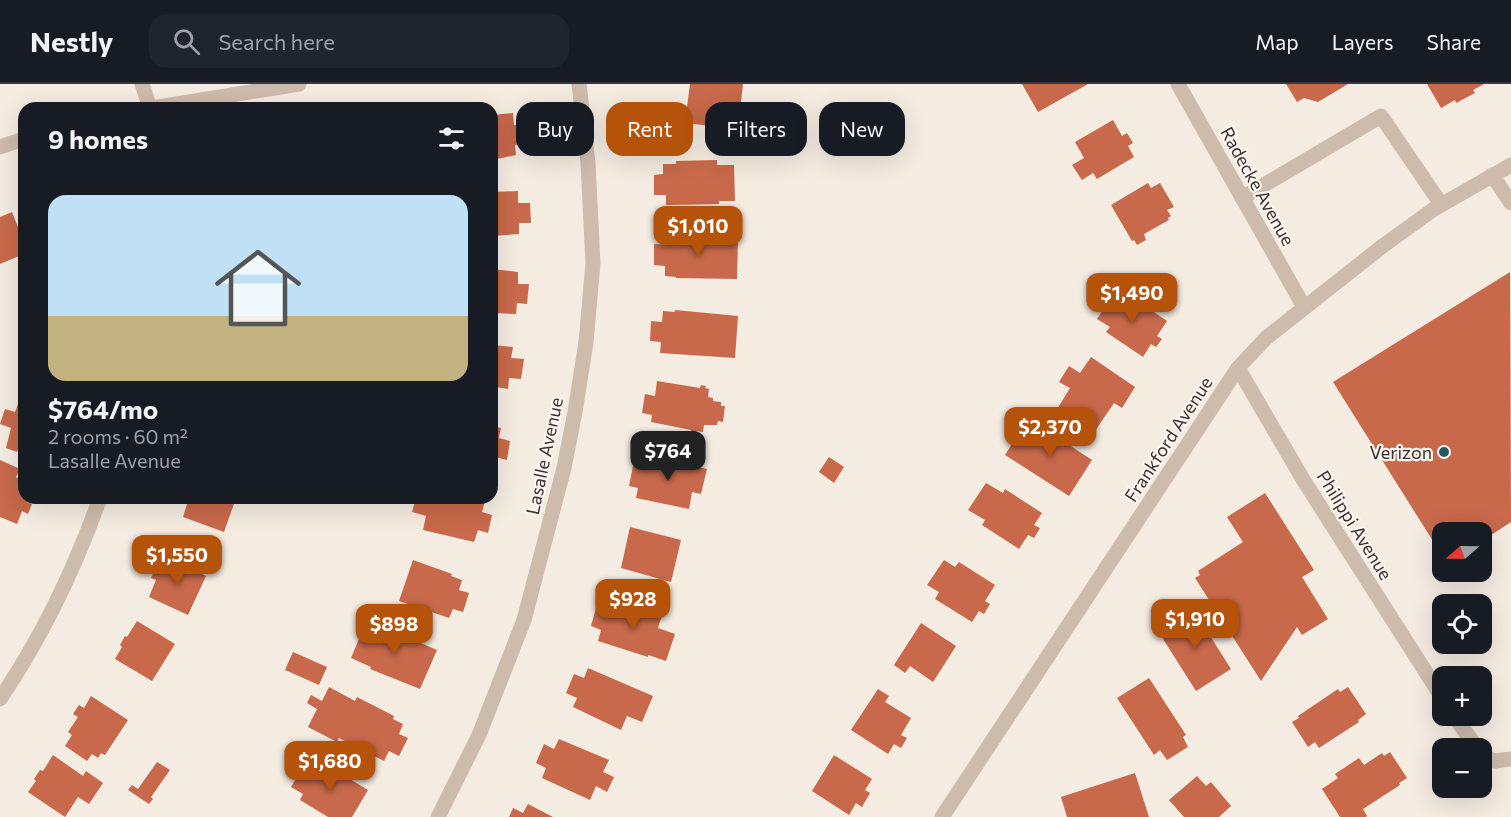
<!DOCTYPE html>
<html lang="en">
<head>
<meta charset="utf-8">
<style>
  body { margin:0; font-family:Commissioner,sans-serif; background:#20242c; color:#f1f3f6; height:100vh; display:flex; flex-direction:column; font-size:22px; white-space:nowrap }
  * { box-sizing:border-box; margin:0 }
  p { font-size:20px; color:#9ea1a6 }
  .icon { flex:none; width:33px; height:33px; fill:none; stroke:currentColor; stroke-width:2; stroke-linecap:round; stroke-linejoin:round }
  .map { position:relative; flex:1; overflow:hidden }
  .panel { position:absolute; left:18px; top:18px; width:480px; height:402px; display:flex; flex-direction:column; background:#171b24; border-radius:18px; box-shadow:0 6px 24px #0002 }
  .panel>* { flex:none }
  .hud { position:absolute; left:516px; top:18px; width:570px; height:54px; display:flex; gap:12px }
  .needle { width:39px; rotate:250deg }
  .controls { position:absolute; left:1432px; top:438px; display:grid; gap:12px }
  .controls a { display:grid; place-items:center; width:60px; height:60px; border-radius:12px; background:#171b24; box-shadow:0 6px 24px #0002; font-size:30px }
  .price { position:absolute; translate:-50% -51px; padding:0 14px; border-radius:12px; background:#b45309; color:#fff; font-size:20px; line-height:39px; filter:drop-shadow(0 2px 3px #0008) }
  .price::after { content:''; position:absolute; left:50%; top:36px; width:18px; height:14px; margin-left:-9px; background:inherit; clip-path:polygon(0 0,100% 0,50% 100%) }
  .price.active { background:#222; color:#fff }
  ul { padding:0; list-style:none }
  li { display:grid; align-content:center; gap:12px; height:318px; padding:0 30px }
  li span { display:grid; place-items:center; height:186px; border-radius:18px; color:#555 }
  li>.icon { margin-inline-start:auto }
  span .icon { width:108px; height:108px; fill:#fffc; stroke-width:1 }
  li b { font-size:26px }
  h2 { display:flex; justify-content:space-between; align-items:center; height:72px; padding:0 30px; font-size:26px }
  .tag { padding:0 21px; border-radius:18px; background:#171b24; box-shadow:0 6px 24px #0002; font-size:21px; line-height:54px }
  .tag.active { background:#b45309; color:#fff }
  header { display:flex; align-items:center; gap:36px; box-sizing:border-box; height:84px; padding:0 30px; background:#171b24; border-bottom:2px solid #363941 }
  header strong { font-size:28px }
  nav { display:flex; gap:33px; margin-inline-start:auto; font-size:21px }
  .search { width:420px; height:54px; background:#20242c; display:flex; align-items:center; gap:15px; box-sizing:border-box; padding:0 21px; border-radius:18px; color:#9ea1a6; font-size:22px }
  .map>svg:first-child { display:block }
  .building { fill:#c8694b }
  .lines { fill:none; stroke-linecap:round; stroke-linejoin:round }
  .minor { stroke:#cdbbac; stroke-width:15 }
  .poi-dot { fill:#1f5a5e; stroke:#fbf5ee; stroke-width:2 }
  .labels { text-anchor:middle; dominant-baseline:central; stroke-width:4.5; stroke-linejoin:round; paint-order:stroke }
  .street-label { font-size:18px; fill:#3b302b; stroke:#fbf5ee }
  .poi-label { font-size:18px; fill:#3b302b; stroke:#fbf5ee; text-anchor:end }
</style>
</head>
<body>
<header>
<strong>Nestly</strong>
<div class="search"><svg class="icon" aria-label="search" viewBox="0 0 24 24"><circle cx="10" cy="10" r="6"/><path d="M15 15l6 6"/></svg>Search here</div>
<nav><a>Map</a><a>Layers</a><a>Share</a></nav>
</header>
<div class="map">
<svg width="1511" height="733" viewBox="0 0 1511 733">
  <rect width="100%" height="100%" fill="#f4ebe1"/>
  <g class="building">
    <path d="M690,0h53l-5,45 -53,-6z"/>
    <path d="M1022,0h66l-50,28z"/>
    <path d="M1286,0h62l-30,18 -14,-4 -7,4z"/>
    <path d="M1427,0h57l-11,6 2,3 -19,10 -1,-3 -14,8z"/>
    <path d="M513,29l1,12 11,-1 1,20 -11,1 1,10 -24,5v-45z"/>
    <path d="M1113,36l9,16 5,-3 6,10 -5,3 6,11 -37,22 -4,-6 -11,7 -10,-15 12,-7 -9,-16z"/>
    <path d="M717,76v5h17l1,36h-16v3l-53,1v-10h-12v-20l9,-1v-10h13v-3z"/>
    <path d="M1148,99l3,5 9,-5 14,24 -7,3 4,6 -3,2 1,2 -25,14 2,6 -9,5 -3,-5 -2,1 -21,-36z"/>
    <path d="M518,107v12h12l1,20h-12v11l-27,2v-44z"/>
    <path d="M12,128l12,30v12l-24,10v-47z"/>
    <path d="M666,150l53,1 -1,2h20l-1,42 -61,-1v-1l-11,-1v-10l-11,-1v-21l11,1z"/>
    <path d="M492,185l26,3v12h11l-2,20 -10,-1 -1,11 -24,-1z"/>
    <path d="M1510,188l1,250 -26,17 7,12 -10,6v-25h-39v25l-110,-175z"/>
    <path d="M1114,209l12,8 4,-5 37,25 -10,15 5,3 -6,8 -5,-3 -8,13 -37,-25 4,-5 -13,-8z"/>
    <path d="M675,226l63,6 -3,42 -75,-5 1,-11 -11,-1 1,-20 11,1 1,-11 12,1z"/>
    <path d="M492,261l21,2 -2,11 13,1 -3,20 -12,-1 -1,11 -12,-2v3l-4,-1z"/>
    <path d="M1091,273l44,30 -13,21 -8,-5 -21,31 -37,-23 14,-23 -11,-6 10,-16 11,7z"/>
    <path d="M657,297l43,7 1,-3 5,1 -1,2 4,1 -1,8 5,1v3l8,1v4h4l-2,16 -5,-1 -1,4h-13l-1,7 -7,-1 -1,4h-5l1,-5 -40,-8 1,-7 -10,-2 3,-19 10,2z"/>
    <path d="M19,317l5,2v44l-5,-1 -2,6 -11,-4 5,-20 -11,-4 5,-15 10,3z"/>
    <path d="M1052,335l11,8 -6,10 35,23 -23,36 -64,-41 15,-24 16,11z"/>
    <path d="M492,342l9,2 -2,10 11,3 -3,19 -12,-3 -2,11z"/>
    <path d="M645,373l11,2 1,-2 50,12 -6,25 -9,-2 -3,17 -53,-11 2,-10 -9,-2 4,-20 9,1z"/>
    <path d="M829,373l15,10 -10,16 -15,-11z"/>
    <path d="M0,376l20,9 -4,8 8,4v17h5l-2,4 5,2 -4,10 -6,-3 -5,13 -17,-7z"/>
    <path d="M986,399l17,10 2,-4 37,24 -8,12 6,3 -6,10 -6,-3 -9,14 -37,-24 3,-5 -17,-10z"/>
    <path d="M1265,409l49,77 -12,7 26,42 -26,16 -5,-8 -36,54 -66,-103 5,-3 -2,-4 45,-29 -16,-25z"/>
    <path d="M183,414h53l-12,34 -41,-15 4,-13 -5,-2z"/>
    <path d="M416,414h58l11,3 -3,11 10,3 -4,18 -10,-3 -4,12 -51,-12 3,-14 -14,-4z"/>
    <path d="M630,443l51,13 -10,42 -50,-14z"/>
    <path d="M166,474l40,18 -18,39 -39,-18 7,-17 -5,-2 5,-11 5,3z"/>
    <path d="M413,476l39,14 -1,2 11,4 -3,10 10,3 -6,19 -10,-3 -4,9 -50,-17z"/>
    <path d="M944,476l11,7 4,-5 36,23 -10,16 5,3 -6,10 -5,-3 -7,11 -37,-23 4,-7 -12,-7z"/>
    <path d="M610,517l11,4 1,-3 40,13 -4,13 17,6 -9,27 -18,-6v2l-50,-16 3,-11 -10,-4 5,-18 11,4z"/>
    <path d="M1193,525l38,60 -35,22 -38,-60z"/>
    <path d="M367,536l70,30 -17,39 -50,-20 1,-2 -20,-9z"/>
    <path d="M137,537l38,23 -23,37 -37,-22 7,-12 -2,-2 5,-9 2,1z"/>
    <path d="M921,539l35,23 -23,36 -23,-16 -5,7 -11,-8z"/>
    <path d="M293,568l34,15 -8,18 -34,-15z"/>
    <path d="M588,584l65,28 -11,26 -15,-6 -6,14 -48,-23 4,-9 -11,-5 8,-19 10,4z"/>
    <path d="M1149,594l37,57 -3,2 5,10 -21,13 -7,-10 -6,5 -37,-57z"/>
    <path d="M329,603l26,14 2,-4 37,19 -1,3 10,5 -4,10 9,4 -9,18 -10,-5 -5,10 -45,-23 -2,4 -29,-15 9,-18 -10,-6 4,-8 11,6z"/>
    <path d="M1348,603l18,27 -8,6 1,2 -40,26 -4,-6 -7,5 -16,-25 7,-4 -1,-2 40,-27 2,3z"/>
    <path d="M878,605l11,7 -4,6 26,16 -10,17 6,3 -6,10 -7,-4 -6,10 -37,-24z"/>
    <path d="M91,612l37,24 -23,35 -4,-2 -3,5 -6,-4 -5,7 -22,-15 7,-11 -4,-3 10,-15 -5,-3 6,-9 5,3z"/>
    <path d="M559,655l50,21 -6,12 11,5 -7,15 -11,-6 -6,14 -48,-22 4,-10 -10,-5 8,-19 10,5z"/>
    <path d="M1390,668l17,26 -8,5 1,2 -37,24 4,7 -1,1h-26l-18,-28 16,-11 -3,-4 24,-16 5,7 18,-12 2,3z"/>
    <path d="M53,671l30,21 3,-5 17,12 -14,21 -11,-7 -13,20 -37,-25 8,-11 -2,-2 6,-9 3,1z"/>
    <path d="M834,671l38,24 -7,11 5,3 -8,14 -6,-4 -7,12 -37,-24z"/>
    <path d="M157,678l13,8 -19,27 2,2 -4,5 -21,-14 4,-5 6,4z"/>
    <path d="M323,679l45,27 -16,27h-24l-28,-17 3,-6 -12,-7 12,-20 13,7z"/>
    <path d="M1135,689l14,44h-82l-6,-20z"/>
    <path d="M1197,692l9,10 5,-4 20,24 -12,11h-35l-15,-17z"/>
    <path d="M528,720l25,13h-44l4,-9 10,5z"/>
  </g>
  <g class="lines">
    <g class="minor">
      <path d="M142,0l8,24"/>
      <path d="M1178,0l126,223"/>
      <path d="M152,24l147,-24"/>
      <path d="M0,63l24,-8"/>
      <path d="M1492,91l19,28"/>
      <path d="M1242,114l139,-82 60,88"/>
      <path d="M1238,284l66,113 139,218"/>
      <path d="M0,615c42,-62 75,-131 100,-201"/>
      <path d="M1454,632l23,32"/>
      <path d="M1482,672l13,5 16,-2"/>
      <path d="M438,733l41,-82 45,-115 40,-152 11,-56 11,-70 7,-79 -5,-100 -9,-79"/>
      <path d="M942,733l296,-449 28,-30 118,-93 50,-36 77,-44"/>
    </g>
  </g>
  <circle class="poi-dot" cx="1444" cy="368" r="6"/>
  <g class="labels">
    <g class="street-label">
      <text transform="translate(1258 102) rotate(61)">Radecke Avenue</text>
      <text transform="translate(1168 355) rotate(-57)">Frankford Avenue</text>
      <text transform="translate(544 372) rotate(-78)">Lasalle Avenue</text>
      <text transform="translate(1355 441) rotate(58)">Philippi Avenue</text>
    </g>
    <g class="poi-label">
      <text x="1432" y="368">Verizon</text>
    </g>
  </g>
</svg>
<div class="controls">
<a><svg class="needle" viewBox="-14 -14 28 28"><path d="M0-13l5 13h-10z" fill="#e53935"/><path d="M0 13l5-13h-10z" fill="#9ea1a6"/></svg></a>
<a><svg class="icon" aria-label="locate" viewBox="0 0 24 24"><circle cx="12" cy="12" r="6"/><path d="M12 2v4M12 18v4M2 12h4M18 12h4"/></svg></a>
<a>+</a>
<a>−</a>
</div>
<b class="price" style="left:698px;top:173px">$1,010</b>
<b class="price" style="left:1132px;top:240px">$1,490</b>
<b class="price" style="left:1050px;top:374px">$2,370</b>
<b class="price active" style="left:668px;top:398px">$764</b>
<b class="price" style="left:177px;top:502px">$1,550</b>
<b class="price" style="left:633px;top:546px">$928</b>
<b class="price" style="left:1195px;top:566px">$1,910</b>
<b class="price" style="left:394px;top:571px">$898</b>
<b class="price" style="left:330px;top:708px">$1,680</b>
<div class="hud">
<a class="tag">Buy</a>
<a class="tag active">Rent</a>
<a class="tag">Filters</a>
<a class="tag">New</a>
</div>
<section class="panel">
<h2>9 homes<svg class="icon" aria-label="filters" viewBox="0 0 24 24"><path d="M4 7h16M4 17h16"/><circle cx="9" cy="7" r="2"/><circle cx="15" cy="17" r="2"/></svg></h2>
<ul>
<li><span style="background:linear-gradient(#bfe0f5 65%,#c2b280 0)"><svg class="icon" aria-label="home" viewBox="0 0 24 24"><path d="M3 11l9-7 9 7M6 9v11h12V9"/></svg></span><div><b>$764/mo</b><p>2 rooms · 60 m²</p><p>Lasalle Avenue</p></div></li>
</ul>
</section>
</div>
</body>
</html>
